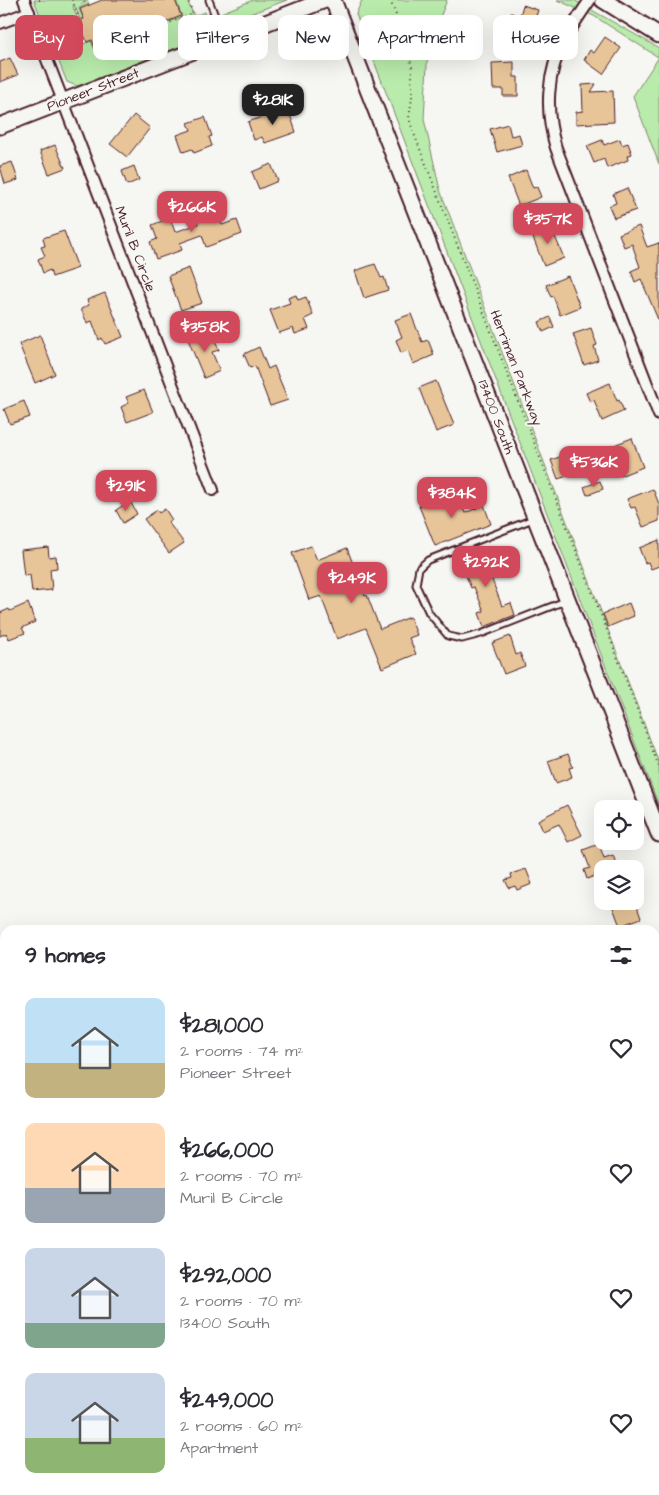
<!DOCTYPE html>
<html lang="en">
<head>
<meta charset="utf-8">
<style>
  body { margin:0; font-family:"Architects Daughter",sans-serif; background:#f7f7f7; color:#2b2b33; height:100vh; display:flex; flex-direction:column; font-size:19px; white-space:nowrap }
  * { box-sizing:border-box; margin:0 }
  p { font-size:16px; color:#7c7c81 }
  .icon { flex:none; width:28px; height:28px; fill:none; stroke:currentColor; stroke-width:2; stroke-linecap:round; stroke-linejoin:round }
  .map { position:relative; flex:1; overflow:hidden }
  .panel { position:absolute; left:0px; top:925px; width:660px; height:570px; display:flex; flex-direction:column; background:#fff; border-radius:15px 15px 0 0; box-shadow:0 5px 20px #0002 }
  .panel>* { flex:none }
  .guide { position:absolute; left:15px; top:15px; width:630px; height:45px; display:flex; gap:10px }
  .controls { position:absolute; left:594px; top:800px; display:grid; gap:10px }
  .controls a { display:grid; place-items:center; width:50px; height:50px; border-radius:10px; background:#fff; box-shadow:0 5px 20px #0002; font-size:25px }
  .price { position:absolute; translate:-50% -42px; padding:0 11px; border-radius:10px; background:#d1495b; color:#fff; font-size:16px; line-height:32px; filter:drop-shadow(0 1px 2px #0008) }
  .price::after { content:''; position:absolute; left:50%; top:30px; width:15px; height:11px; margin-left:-8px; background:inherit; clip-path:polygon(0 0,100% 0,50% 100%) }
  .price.current { background:#222; color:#fff }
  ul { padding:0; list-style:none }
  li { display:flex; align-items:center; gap:15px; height:125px; padding:0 25px }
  li span { display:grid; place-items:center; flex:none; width:140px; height:100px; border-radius:10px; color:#555 }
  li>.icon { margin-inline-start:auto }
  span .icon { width:60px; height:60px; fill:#fffc; stroke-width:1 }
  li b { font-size:21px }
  h2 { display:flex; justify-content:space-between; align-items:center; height:60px; padding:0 25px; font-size:21px }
  .pill { padding:0 18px; border-radius:10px; background:#fff; box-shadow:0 5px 20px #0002; font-size:18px; line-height:45px }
  .pill.current { background:#d1495b; color:#fff }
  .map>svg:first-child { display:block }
  .built { fill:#f2e7d7 }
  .green { fill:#b9ecac; stroke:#82866c }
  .building { fill:#e7c599; stroke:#4a1f2b }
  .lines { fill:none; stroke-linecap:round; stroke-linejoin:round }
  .lane-casing { stroke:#4a1f2b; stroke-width:9 }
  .street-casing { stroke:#4a1f2b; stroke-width:14 }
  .secondary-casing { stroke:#4a1f2b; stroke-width:19 }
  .path { stroke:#4a1f2b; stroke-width:2; stroke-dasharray:1 4; stroke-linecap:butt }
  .lane { stroke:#f6f6f2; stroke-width:5 }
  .street { stroke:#f6f6f2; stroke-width:10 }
  .secondary { stroke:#f6f6f2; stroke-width:15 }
  .labels { text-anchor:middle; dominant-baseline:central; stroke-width:4.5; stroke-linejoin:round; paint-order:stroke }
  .street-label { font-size:14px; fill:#4a1f2b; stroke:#f6f6f2 }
</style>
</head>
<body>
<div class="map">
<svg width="659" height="1495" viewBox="0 0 659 1495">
  <rect width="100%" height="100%" fill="#f6f6f2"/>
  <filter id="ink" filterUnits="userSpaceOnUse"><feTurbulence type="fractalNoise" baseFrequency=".02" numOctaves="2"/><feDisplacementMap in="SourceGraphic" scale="10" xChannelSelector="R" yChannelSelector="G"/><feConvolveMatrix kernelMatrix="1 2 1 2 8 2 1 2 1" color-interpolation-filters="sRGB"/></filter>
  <g filter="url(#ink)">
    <path class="built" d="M659,1032v272l-4,2v-272z"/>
    <g class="green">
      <path d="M34,0h50l1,2 -4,2 5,-2 -1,-2h2l2,4 -10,4 4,10 -3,1 -5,-13 -2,1 4,10 -4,2 10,24 -23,10 31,-12 5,10 9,-4 2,3 8,-3 2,4 23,-9 -2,-8 11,-4 2,5 17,-6 -2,-6 16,-6 -6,-17h11l7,16 11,-4 8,19 -1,4 -135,51 -10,-4z"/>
      <path d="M253,0h34l-61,23 -5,-10z"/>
      <path d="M362,0h85l-19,47 -4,72 16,71 219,573v43l-303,-792z"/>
      <path d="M557,0h17l85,48 -1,9 -64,-41z"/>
      <path d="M659,57v107l-26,-68z"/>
    </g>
    <g class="building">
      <path d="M102,0h73l6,16 -44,18 3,7 -23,9 -3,-6 -18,7 -4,-11 -5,2 -9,-21 6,-2 -4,-10z"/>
      <path d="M523,5l15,5 -2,6 5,1 -8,27 -21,-6 4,-10 -8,-3 3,-12 9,3z"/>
      <path d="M605,37l16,11 -18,26 -19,-14 6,-10 4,3z"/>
      <path d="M10,58l8,17 -18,7v-20z"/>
      <path d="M514,62v15h4v19h-15v-7h-10l-1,-26z"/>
      <path d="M596,84l-5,8 22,-1 1,31 -38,2v-12l7,-1 -1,-26z"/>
      <path d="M287,106l9,26 -31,11 -3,-6 -8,3 -6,-18 22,-8 -1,-2z"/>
      <path d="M134,115l16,13 -23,29 -17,-13z"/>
      <path d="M205,117l7,19 -3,1 3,9 -18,7 -2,-4 -9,3 -6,-17 14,-5 -3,-7z"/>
      <path d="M508,124l3,12 8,-2 3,11 -25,7 -7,-23z"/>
      <path d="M620,139l2,6 6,-2 4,11 -5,2 1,4 -21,8 -3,-9 -10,4 -7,-17 15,-6 2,5z"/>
      <path d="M55,145l10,23 -16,6 -9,-23z"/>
      <path d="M12,162l6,18 -13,4 -5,-18z"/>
      <path d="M271,164l7,17 -19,8 -7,-17z"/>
      <path d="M134,166l5,14 -12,5 -5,-14z"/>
      <path d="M526,170l7,18 4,-1 4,10 -22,9 -11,-28z"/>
      <path d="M627,188l9,22 -22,8 -5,-12 7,-3 -3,-9z"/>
      <path d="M215,209l7,16 15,-5 5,14 -36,13 -4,-12 -22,8 2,7 -26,9 -6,-17 7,-3 -5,-14 18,-7 5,14 23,-8 -3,-8z"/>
      <path d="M549,222l15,36 -20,8 -12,-31 8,-3 -2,-6z"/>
      <path d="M639,226l8,21 12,-4v79l-18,-43 -6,3 -4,-11 9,-4 -8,-23 -8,3 -5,-13z"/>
      <path d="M64,231l14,37 -26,9 -2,-7 -7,3 -5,-14 7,-3 -4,-9 4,-1 -2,-8z"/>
      <path d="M375,264l6,14 3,-1 4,13 -24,8 -9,-27z"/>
      <path d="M189,268l13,35 -21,7 -13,-34z"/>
      <path d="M568,276l12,31 -20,8 -7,-19 -2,1 -5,-12z"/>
      <path d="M105,293l18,44 -18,7 -3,-6 -3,2 -7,-19 -5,2 -6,-14 8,-4 -2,-5z"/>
      <path d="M296,295l2,5 8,-3 7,18 -8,4 4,10 -14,5 -2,-6 -14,5 -9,-23 20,-7 -2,-5z"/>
      <path d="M411,314l11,28 6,-2 6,15 -21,9 -5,-14 -7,3 -5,-13 6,-3 -7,-17z"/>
      <path d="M550,317l4,10 -11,5 -4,-10z"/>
      <path d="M591,328l6,17 -3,1 4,14 -14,5 -11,-31z"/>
      <path d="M203,330l3,8 7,-3 6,15 -7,2 8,19 -16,7 -17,-41z"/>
      <path d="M40,335l15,39 -20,9 -16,-39z"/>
      <path d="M259,347l9,22 6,-3 14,34 -18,6 -15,-40 -5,2 -6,-14z"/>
      <path d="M436,381l18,44 -18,7 -17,-44z"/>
      <path d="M610,383l7,18 2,-1 5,11 -22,10 -8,-21 -4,2 -4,-9z"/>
      <path d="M144,390l9,22 -26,10 -6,-15 8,-4 -3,-6z"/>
      <path d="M24,401l6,16 -20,7 -6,-15z"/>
      <path d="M632,438l11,29 -23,9 -11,-29z"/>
      <path d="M571,453l6,20 -19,6 -7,-19z"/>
      <path d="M600,481l3,8 -16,6 -3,-8z"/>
      <path d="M653,489l6,15v17l-16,6 -8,-20 -4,1 -4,-9z"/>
      <path d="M457,494l8,19 19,-8 7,19 -56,22 -16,-40 15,-6 1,3z"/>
      <path d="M130,501l7,13 -14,9 -7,-13z"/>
      <path d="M165,509l7,11 -4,2 16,21 -15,10 -25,-34 13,-9 2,3z"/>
      <path d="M659,540v26l-8,3 -3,-7 -3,1 -6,-15z"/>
      <path d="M311,546l6,14 30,-12 18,48 2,-1 13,34 30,-12 7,18 -8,3 7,16 -34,14 -16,-40 -29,11 -16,-43 -12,4 -17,-47z"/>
      <path d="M48,547l1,10 7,-1 1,12 -7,1 2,21 -20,2 -2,-17 -6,1 -3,-26z"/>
      <path d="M486,550l5,11 3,-1 6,16 -8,4 10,26 9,-3 4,12 -31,12 -5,-14 5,-2 -10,-24 -3,1 -11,-27z"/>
      <path d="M28,603l7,19 -13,6 3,5 -16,6 -2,-6 -7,3v-23l9,-4 1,2z"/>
      <path d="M629,603l5,13 -26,11 -5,-13z"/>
      <path d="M510,636l6,19 4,-2 5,13 -21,8 -12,-31z"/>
      <path d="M568,754l5,13 -4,1 3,9 -16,6 -8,-22z"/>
      <path d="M567,805l15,30 -14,7 -9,-18 -16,7 -5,-11z"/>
      <path d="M599,844l5,14 9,-3 5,14h-16v4l-15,6 -3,-9 6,-2 -7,-18z"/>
      <path d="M526,869l6,15 -15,6 -2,-4 -6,2 -4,-8 7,-2 -1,-4z"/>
      <path d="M617,901h18l6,17 -21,8 -8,-21 5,-2z"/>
    </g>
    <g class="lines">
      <defs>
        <g id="lane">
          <path d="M209,0l14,37"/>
          <path d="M533,519l-105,41 -9,8 -3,17 13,28 19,23 14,3 19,-5 84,-33"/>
          <path d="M655,1175l4,-2"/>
          <path d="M655,1197l4,-2"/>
          <path d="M655,1239l4,10"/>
        </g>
        <g id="street">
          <path d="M24,0l189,490"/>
          <path d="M590,0c-9,13 -18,26 -25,39 -19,34 -20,73 -9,109l103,267"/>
          <path d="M0,23l29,-11"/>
          <path d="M638,1490l2,5"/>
        </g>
        <g id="secondary">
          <path d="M333,0l326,834"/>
          <path d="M603,0l56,35"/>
          <path d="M0,126l325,-126"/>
          <path d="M655,1319l4,-2"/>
          <path d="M188,1495l13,-5"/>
        </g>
      </defs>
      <use href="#lane" class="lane-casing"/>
      <use href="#street" class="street-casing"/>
      <use href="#secondary" class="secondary-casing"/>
      <g class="path">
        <path d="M39,0h1"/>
        <path d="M390,0l16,40 6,28v30l-3,20 4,13 194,499 52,137"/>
        <path d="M166,24l27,-10 -5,-14"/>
        <path d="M50,30l29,-12 -7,-18"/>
        <path d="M129,47l5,13"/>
        <path d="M59,52l27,-10"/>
      </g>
      <use href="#lane" class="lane"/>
      <use href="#street" class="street"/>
      <use href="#secondary" class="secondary"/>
    </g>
  </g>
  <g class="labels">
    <g class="street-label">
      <text transform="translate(93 90) rotate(-21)">Pioneer Street</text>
      <text transform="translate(135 249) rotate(69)">Muril B Circle</text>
      <text transform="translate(516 368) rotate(69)">Herriman Parkway</text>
      <text transform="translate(496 417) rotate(69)">13400 South</text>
    </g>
  </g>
</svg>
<div class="controls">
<a><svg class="icon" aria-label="locate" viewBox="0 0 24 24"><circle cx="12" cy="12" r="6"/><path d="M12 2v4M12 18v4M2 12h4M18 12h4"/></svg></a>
<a><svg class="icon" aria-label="layers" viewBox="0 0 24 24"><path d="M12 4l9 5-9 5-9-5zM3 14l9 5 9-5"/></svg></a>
</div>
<b class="price current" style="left:273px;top:126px">$281K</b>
<b class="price" style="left:192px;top:233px">$266K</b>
<b class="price" style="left:548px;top:245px">$357K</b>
<b class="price" style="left:205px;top:353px">$358K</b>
<b class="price" style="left:594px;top:488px">$536K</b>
<b class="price" style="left:126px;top:512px">$291K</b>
<b class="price" style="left:452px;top:519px">$384K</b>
<b class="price" style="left:486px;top:588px">$292K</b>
<b class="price" style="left:352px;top:604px">$249K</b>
<div class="guide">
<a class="pill current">Buy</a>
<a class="pill">Rent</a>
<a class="pill">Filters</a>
<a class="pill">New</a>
<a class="pill">Apartment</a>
<a class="pill">House</a>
</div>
<section class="panel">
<h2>9 homes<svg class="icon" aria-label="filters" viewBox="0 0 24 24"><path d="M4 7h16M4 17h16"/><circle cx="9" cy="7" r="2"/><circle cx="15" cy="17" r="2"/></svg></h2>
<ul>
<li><span style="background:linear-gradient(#bfe0f5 65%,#c2b280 0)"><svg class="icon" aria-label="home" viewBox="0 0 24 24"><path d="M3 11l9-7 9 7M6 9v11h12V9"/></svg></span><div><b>$281,000</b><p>2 rooms · 74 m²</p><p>Pioneer Street</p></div><svg class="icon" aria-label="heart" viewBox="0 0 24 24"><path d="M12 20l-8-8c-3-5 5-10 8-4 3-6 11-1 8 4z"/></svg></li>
<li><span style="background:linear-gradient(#ffd9b3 65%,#9aa5b1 0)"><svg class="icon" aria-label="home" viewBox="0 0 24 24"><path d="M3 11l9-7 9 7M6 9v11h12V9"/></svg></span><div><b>$266,000</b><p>2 rooms · 70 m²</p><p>Muril B Circle</p></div><svg class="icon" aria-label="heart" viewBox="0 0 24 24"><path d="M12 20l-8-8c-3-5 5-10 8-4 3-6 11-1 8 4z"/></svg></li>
<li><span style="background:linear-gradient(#c9d6e8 75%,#7fa58c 0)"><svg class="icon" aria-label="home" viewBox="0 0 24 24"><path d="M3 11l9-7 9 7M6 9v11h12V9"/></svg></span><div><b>$292,000</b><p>2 rooms · 70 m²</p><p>13400 South</p></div><svg class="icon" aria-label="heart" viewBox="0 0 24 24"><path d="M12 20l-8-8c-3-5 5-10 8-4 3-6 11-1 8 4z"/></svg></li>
<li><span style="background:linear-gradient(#c9d6e8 65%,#8fb573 0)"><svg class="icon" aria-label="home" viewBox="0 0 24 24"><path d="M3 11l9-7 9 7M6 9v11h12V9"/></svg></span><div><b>$249,000</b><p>2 rooms · 60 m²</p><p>Apartment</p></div><svg class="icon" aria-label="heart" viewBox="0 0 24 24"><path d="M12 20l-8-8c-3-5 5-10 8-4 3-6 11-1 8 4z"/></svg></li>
</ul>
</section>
</div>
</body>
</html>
